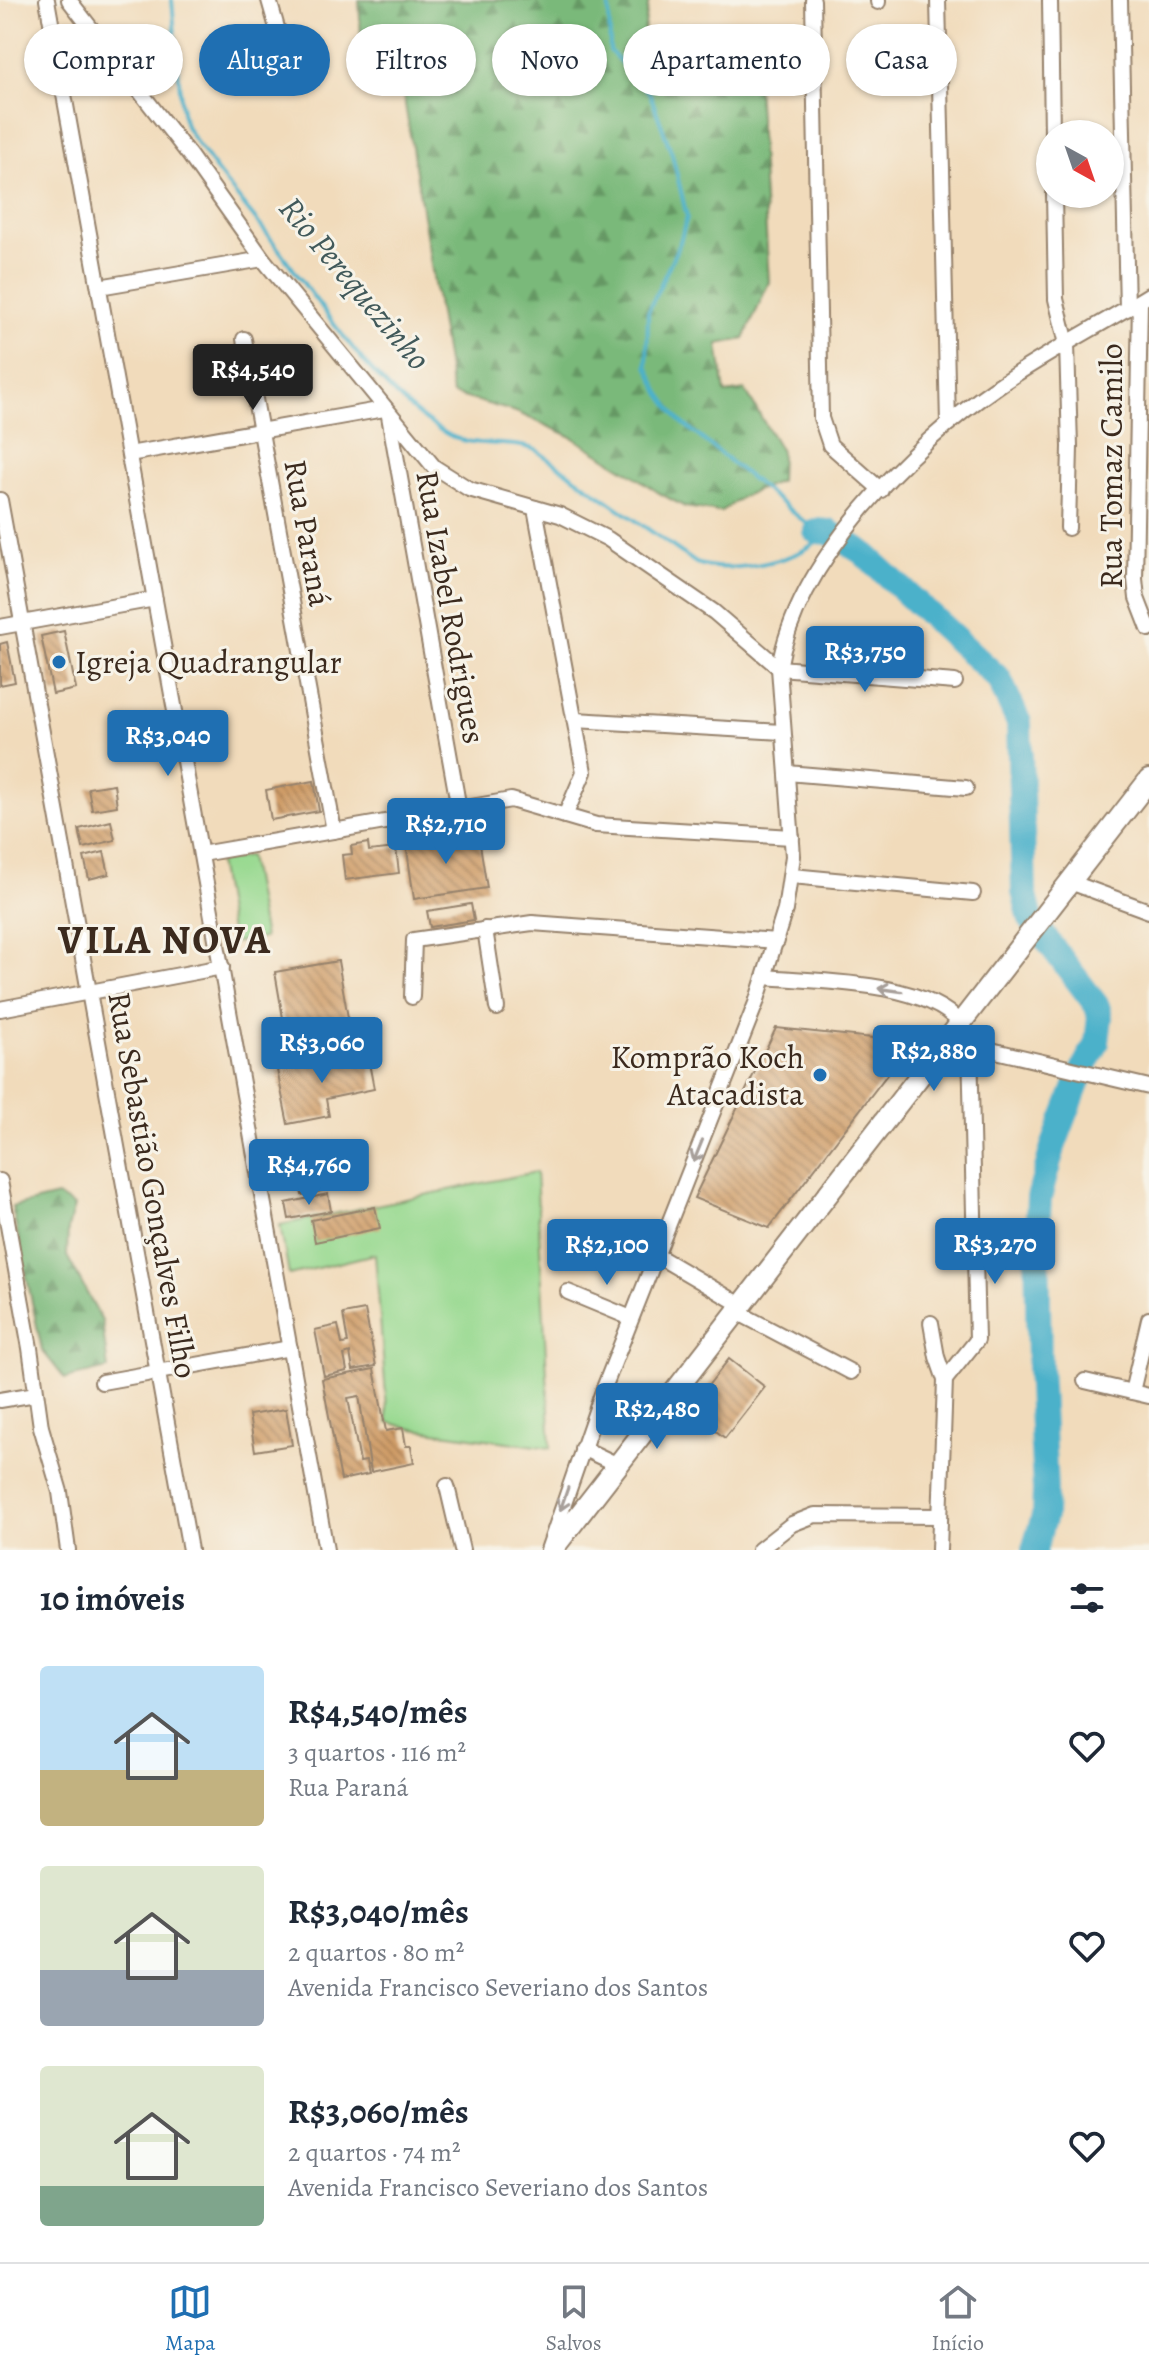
<!DOCTYPE html>
<html lang="pt">
<head>
<meta charset="utf-8">
<style>
  body { margin:0; font-family:Alegreya,serif; background:#f6f6f7; color:#1f2937; height:100vh; display:flex; flex-direction:column; font-size:30px; white-space:nowrap }
  * { box-sizing:border-box; margin:0 }
  p { font-size:26px; color:#747a83 }
  .icon { flex:none; width:44px; height:44px; fill:none; stroke:currentColor; stroke-width:2; stroke-linecap:round; stroke-linejoin:round }
  .map { position:relative; height:1550px; overflow:hidden }
  .drawer { display:flex; flex-direction:column; background:#fff; flex:1 }
  .drawer>* { flex:none }
  .hud { position:absolute; left:24px; top:24px; width:1102px; height:72px; display:flex; gap:16px }
  .needle { width:52px; rotate:140deg }
  .controls { position:absolute; left:1036px; top:120px; display:grid; gap:16px }
  .controls a { display:grid; place-items:center; width:88px; height:88px; border-radius:50%; background:#fff; box-shadow:0 2px 6px #0004; font-size:40px }
  .price { position:absolute; translate:-50% -68px; padding:0 18px; border-radius:8px; background:#1f6fb2; color:#fff; font-size:26px; line-height:52px; filter:drop-shadow(0 2px 4px #0008) }
  .price::after { content:''; position:absolute; left:50%; top:48px; width:24px; height:18px; margin-left:-12px; background:inherit; clip-path:polygon(0 0,100% 0,50% 100%) }
  .price.on { background:#222; color:#fff }
  ul { padding:0; list-style:none }
  li { display:flex; align-items:center; gap:24px; height:200px; padding:0 40px }
  li span { display:grid; place-items:center; flex:none; width:224px; height:160px; border-radius:8px; color:#555 }
  li>.icon { margin-inline-start:auto }
  span .icon { width:96px; height:96px; fill:#fffc; stroke-width:1 }
  li b { font-size:34px }
  h2 { display:flex; justify-content:space-between; align-items:center; height:96px; padding:0 40px; font-size:34px }
  .chip { padding:0 28px; border-radius:36px; background:#fff; box-shadow:0 2px 6px #0004; font-size:28px; line-height:72px }
  .chip.on { background:#1f6fb2; color:#fff }
  .tab-bar { display:flex; justify-content:space-around; align-items:center; height:112px; border-top:2px solid #e0e1e3; background:#fff; font-size:22px; color:#747a83 }
  .tab-bar a { display:grid; justify-items:center; gap:4px }
  .tab-bar .on { color:#1f6fb2 }
  .map>svg:first-child { display:block }
  .green { fill:#98d990; stroke:#6a8257; stroke-width:2 }
  .forest { fill:url(#forest-firs); stroke:#5a724c; stroke-width:2 }
  .lines { fill:none; stroke-linecap:round; stroke-linejoin:round }
  .stream { stroke:#4bb1ca; stroke-width:4 }
  .river { stroke:#4bb1ca; stroke-width:26 }
  .building { fill:url(#building-back-hatch) }
  .minor-casing { stroke:#96826c; stroke-width:18 }
  .secondary-casing { stroke:#96826c; stroke-width:24 }
  .minor { stroke:#fff; stroke-width:14 }
  .secondary { stroke:#fff; stroke-width:20 }
  .oneway { stroke:#a79f9a }
  .poi-dot { fill:#1f6fb2; stroke:#f7f3e8; stroke-width:3 }
  .labels { text-anchor:middle; dominant-baseline:central; stroke-width:6; stroke-linejoin:round; paint-order:stroke }
  .street-label { font-size:32px; fill:#3b2a1e; stroke:#f7f3e8 }
  .poi-label { font-size:32px; fill:#3b2a1e; stroke:#f7f3e8; text-anchor:start }
  .water-label { font-size:34px; font-style:italic; fill:#41595a; stroke:#f7f3e8 }
  .district-label { font-size:40px; font-weight:bold; letter-spacing:2px; fill:#3b2a1e; stroke:#f7f3e8 }
</style>
</head>
<body>
<div class="map">
<svg width="1149" height="1550" viewBox="0 0 1149 1550">
  <defs>
    <pattern id="forest-firs" width="22" height="20" patternUnits="userSpaceOnUse" patternTransform="scale(2)"><rect width="22" height="20" fill="#7ab97a"/><path d="M5 1l3.5 6h-7zM16 11l3.5 6h-7z" fill="#659763"/></pattern>
    <pattern id="building-back-hatch" width="6" height="6" patternUnits="userSpaceOnUse" patternTransform="scale(2)"><rect width="6" height="6" fill="#cf9c67"/><path d="M-1 5l2 2M0 0l6 6M5-1l2 2" fill="none" stroke="#a97f54"/></pattern>
  </defs>
  <rect width="100%" height="100%" fill="#f7f3e8"/>
  <filter id="ink" filterUnits="userSpaceOnUse"><feTurbulence type="fractalNoise" baseFrequency=".0125" numOctaves="2"/><feDisplacementMap in="SourceGraphic" scale="16" xChannelSelector="R" yChannelSelector="G"/><feConvolveMatrix kernelMatrix="1 2 1 2 8 2 1 2 1" color-interpolation-filters="sRGB"/></filter>
  <filter id="wash" filterUnits="userSpaceOnUse"><feTurbulence type="fractalNoise" baseFrequency=".006" numOctaves="4" result="noise"/><feDisplacementMap in="SourceGraphic" scale="32" xChannelSelector="R" yChannelSelector="G"/><feGaussianBlur stdDeviation="1.8" result="paint"/><feColorMatrix in="noise" values="0 0 0 0 0 0 0 0 0 0 0 0 0 0 0 0 0 1.4 0 .05"/><feComposite in="paint" operator="in"/></filter>
  <g filter="url(#wash)">
    <rect width="100%" height="100%" fill="#f1dbbb"/>
    <g class="green">
      <path d="M249,856l15,82 -32,5 -14,-81z"/>
      <path d="M536,1172l15,276 -138,-19 -25,-7 -13,-168 -86,21 -9,-50z"/>
    </g>
    <g class="forest">
      <path d="M359,0h290l-8,51 114,1 14,230 -25,57 -26,5 7,49 20,-3 36,61 -1,30 -37,15 -22,16 -36,-5 -26,-14 -32,-22 -57,-35 -54,-24 -64,-18 -58,-358 -33,1z"/>
      <path d="M57,1196l17,10 -6,23 -1,27 35,65 6,48 -43,10 -23,-29 -30,-143z"/>
    </g>
    <g class="lines">
      <path class="stream" d="M172,0l10,112 4,14c24,40 56,76 85,113 48,63 105,155 176,195 26,15 61,5 89,16l160,113c31,11 96,0 121,-22l-1,-10 -136,-110 -20,-28 -13,-27 1,-54 32,-70 7,-25 -15,-63 -22,-60 -40,-43 -1,-51"/>
      <path class="river" d="M816,531l13,1 33,20 137,127 20,44 5,169 7,27 66,87 3,11 -3,25 -17,34 -27,71 -14,51 -2,39 2,129 6,124 -1,26 -10,34"/>
    </g>
    <g id="blocks">
      <g class="building">
        <path d="M64,631l12,58 -23,5 -12,-58z"/>
        <path d="M7,642l8,40 -15,3v-41z"/>
        <path d="M314,781l5,30 -48,9 -5,-30z"/>
        <path d="M114,784l3,22 -25,4 -4,-22z"/>
        <path d="M111,821l4,19 -32,8 -4,-19z"/>
        <path d="M478,832l9,56 -73,11 -8,-56z"/>
        <path d="M368,843l1,8 27,-3 3,25 -54,7 -3,-25 10,-1 -1,-8z"/>
        <path d="M104,852l5,22 -20,5 -5,-22z"/>
        <path d="M471,904l3,16 -44,7 -3,-16z"/>
        <path d="M338,961l12,68 -63,12 -12,-69z"/>
        <path d="M776,1028l136,14 -143,186 -75,-30z"/>
        <path d="M367,1052l7,37 -48,10 3,17 -41,8 -11,-54z"/>
        <path d="M317,1146l9,44 -24,5 -9,-45z"/>
        <path d="M328,1194l3,17 -42,8 -3,-16z"/>
        <path d="M375,1207l5,21 -65,14 -4,-22z"/>
        <path d="M365,1310l11,56 -23,4 -3,-17 -6,2 3,16 -23,5 -9,-46 23,-5 4,19 6,-1 -5,-29z"/>
        <path d="M729,1359l36,28 -40,51 -36,-28z"/>
        <path d="M374,1369l12,62 17,-3 3,18h5l3,17 -43,9 -12,-76 -11,2 12,64 6,-1 3,13 -28,6 -19,-101z"/>
        <path d="M286,1409l6,36 -37,6 -6,-36z"/>
      </g>
    </g>
  </g>
  <g filter="url(#ink)">
    <use href="#blocks" fill-opacity="0" stroke="#96826c" stroke-width="2"/>
    <g class="lines">
      <defs>
        <g id="minor">
          <path d="M47,0l279,1550"/>
          <path d="M69,0l121,156 73,103 171,208 35,22 91,26 48,24 106,73 65,56 176,14"/>
          <path d="M269,0l10,35"/>
          <path d="M813,0l8,418 9,27 51,45"/>
          <path d="M878,0v2"/>
          <path d="M938,0l10,424"/>
          <path d="M1050,0l2,134"/>
          <path d="M1120,0l7,309"/>
          <path d="M1054,194l2,105 11,45 3,103 -2,81"/>
          <path d="M99,287l164,-28"/>
          <path d="M1140,301l-5,278 2,19 12,31"/>
          <path d="M244,339l90,492"/>
          <path d="M389,416l70,393"/>
          <path d="M129,454l255,-45"/>
          <path d="M0,500l190,1050"/>
          <path d="M535,508l49,264 -19,44"/>
          <path d="M0,627l155,-28"/>
          <path d="M575,720l207,12"/>
          <path d="M787,773l179,15"/>
          <path d="M201,854l310,-54 85,25 196,12"/>
          <path d="M792,876l181,17"/>
          <path d="M1070,882l79,29"/>
          <path d="M485,929l12,79"/>
          <path d="M765,977c54,5 158,3 195,46 5,6 7,15 10,22l7,295 -32,40 -6,170"/>
          <path d="M412,997l2,-57 118,-17 245,18"/>
          <path d="M0,1009l222,-42"/>
          <path d="M970,1045l179,42"/>
          <path d="M0,1181l30,167 11,79 19,65 8,58"/>
          <path d="M656,1255l85,50"/>
          <path d="M568,1292l63,26"/>
          <path d="M737,1312l114,60"/>
          <path d="M931,1323l6,34 8,23"/>
          <path d="M1085,1381l64,15"/>
          <path d="M102,1382l188,-34"/>
          <path d="M1132,1392l17,-73"/>
          <path d="M0,1400l36,-6"/>
          <path d="M582,1448l36,17"/>
          <path d="M447,1486l15,64"/>
          <path d="M548,1550l56,-162 152,-385 29,-93 8,-54 -14,-188c18,-108 131,-222 219,-282 48,-33 101,-60 151,-91"/>
          <path d="M759,1550l33,-26 23,-9 125,1"/>
        </g>
        <path id="secondary" d="M552,1550l597,-770"/>
      </defs>
      <use href="#minor" class="minor-casing"/>
      <use href="#secondary" class="secondary-casing"/>
      <use href="#minor" class="minor"/>
      <use href="#secondary" class="secondary"/>
    </g>
    <defs><path id="oneway-shaft" d="M-6 0H5M1.5-3L5.5 0L1.5 3" fill="none" stroke-width="1.6" stroke-linecap="round" stroke-linejoin="round" transform="scale(2)"/></defs>
    <g class="oneway">
      <use href="#oneway-shaft" transform="translate(890 990) rotate(-172)"/>
      <use href="#oneway-shaft" transform="translate(698 1151) rotate(112)"/>
      <use href="#oneway-shaft" transform="translate(564 1499) rotate(109)"/>
    </g>
  </g>
  <g class="poi-dot">
    <circle cx="59" cy="662" r="8"/>
    <circle cx="820" cy="1075" r="8"/>
  </g>
  <g class="labels">
    <g class="street-label">
      <text transform="translate(1111 466) rotate(-90)">Rua Tomaz Camilo</text>
      <text transform="translate(308 533) rotate(80)">Rua Paraná</text>
      <text transform="translate(451 607) rotate(80)">Rua Izabel Rodrigues</text>
      <text transform="translate(153 1185) rotate(80)">Rua Sebastião Gonçalves Filho</text>
    </g>
    <g class="poi-label">
      <text x="75" y="662">Igreja Quadrangular</text>
      <text x="804" y="1057" text-anchor="end">Komprão Koch<tspan x="804" dy="37">Atacadista</tspan></text>
    </g>
    <g class="water-label">
      <text transform="translate(355 283) rotate(50)">Rio Perequezinho</text>
    </g>
    <g class="district-label">
      <text x="165" y="939">VILA NOVA</text>
    </g>
  </g>
</svg>
<div class="controls">
<a><svg class="needle" viewBox="-14 -14 28 28"><path d="M0-13l5 13h-10z" fill="#e53935"/><path d="M0 13l5-13h-10z" fill="#747a83"/></svg></a>
</div>
<b class="price on" style="left:253px;top:412px">R$4,540</b>
<b class="price" style="left:865px;top:694px">R$3,750</b>
<b class="price" style="left:168px;top:778px">R$3,040</b>
<b class="price" style="left:446px;top:866px">R$2,710</b>
<b class="price" style="left:322px;top:1085px">R$3,060</b>
<b class="price" style="left:934px;top:1093px">R$2,880</b>
<b class="price" style="left:309px;top:1207px">R$4,760</b>
<b class="price" style="left:995px;top:1286px">R$3,270</b>
<b class="price" style="left:607px;top:1287px">R$2,100</b>
<b class="price" style="left:657px;top:1451px">R$2,480</b>
<div class="hud">
<a class="chip">Comprar</a>
<a class="chip on">Alugar</a>
<a class="chip">Filtros</a>
<a class="chip">Novo</a>
<a class="chip">Apartamento</a>
<a class="chip">Casa</a>
</div>
</div>
<section class="drawer">
<h2>10 imóveis<svg class="icon" aria-label="filters" viewBox="0 0 24 24"><path d="M4 7h16M4 17h16"/><circle cx="9" cy="7" r="2"/><circle cx="15" cy="17" r="2"/></svg></h2>
<ul>
<li><span style="background:linear-gradient(#bfe0f5 65%,#c2b280 0)"><svg class="icon" aria-label="home" viewBox="0 0 24 24"><path d="M3 11l9-7 9 7M6 9v11h12V9"/></svg></span><div><b>R$4,540/mês</b><p>3 quartos · 116 m²</p><p>Rua Paraná</p></div><svg class="icon" aria-label="heart" viewBox="0 0 24 24"><path d="M12 20l-8-8c-3-5 5-10 8-4 3-6 11-1 8 4z"/></svg></li>
<li><span style="background:linear-gradient(#dfe7d0 65%,#9aa5b1 0)"><svg class="icon" aria-label="home" viewBox="0 0 24 24"><path d="M3 11l9-7 9 7M6 9v11h12V9"/></svg></span><div><b>R$3,040/mês</b><p>2 quartos · 80 m²</p><p>Avenida Francisco Severiano dos Santos</p></div><svg class="icon" aria-label="heart" viewBox="0 0 24 24"><path d="M12 20l-8-8c-3-5 5-10 8-4 3-6 11-1 8 4z"/></svg></li>
<li><span style="background:linear-gradient(#dfe7d0 75%,#7fa58c 0)"><svg class="icon" aria-label="home" viewBox="0 0 24 24"><path d="M3 11l9-7 9 7M6 9v11h12V9"/></svg></span><div><b>R$3,060/mês</b><p>2 quartos · 74 m²</p><p>Avenida Francisco Severiano dos Santos</p></div><svg class="icon" aria-label="heart" viewBox="0 0 24 24"><path d="M12 20l-8-8c-3-5 5-10 8-4 3-6 11-1 8 4z"/></svg></li>
</ul>
</section>
<nav class="tab-bar">
<a class="on"><svg class="icon" aria-label="map" viewBox="0 0 24 24"><path d="M3 6l6-2 6 2 6-2v14l-6 2-6-2-6 2zM9 4v14M15 6v14"/></svg>Mapa</a>
<a><svg class="icon" aria-label="saved" viewBox="0 0 24 24"><path d="M7 4h10v16l-5-4-5 4z"/></svg>Salvos</a>
<a><svg class="icon" aria-label="home" viewBox="0 0 24 24"><path d="M3 11l9-7 9 7M6 9v11h12V9"/></svg>Início</a>
</nav>
</body>
</html>
